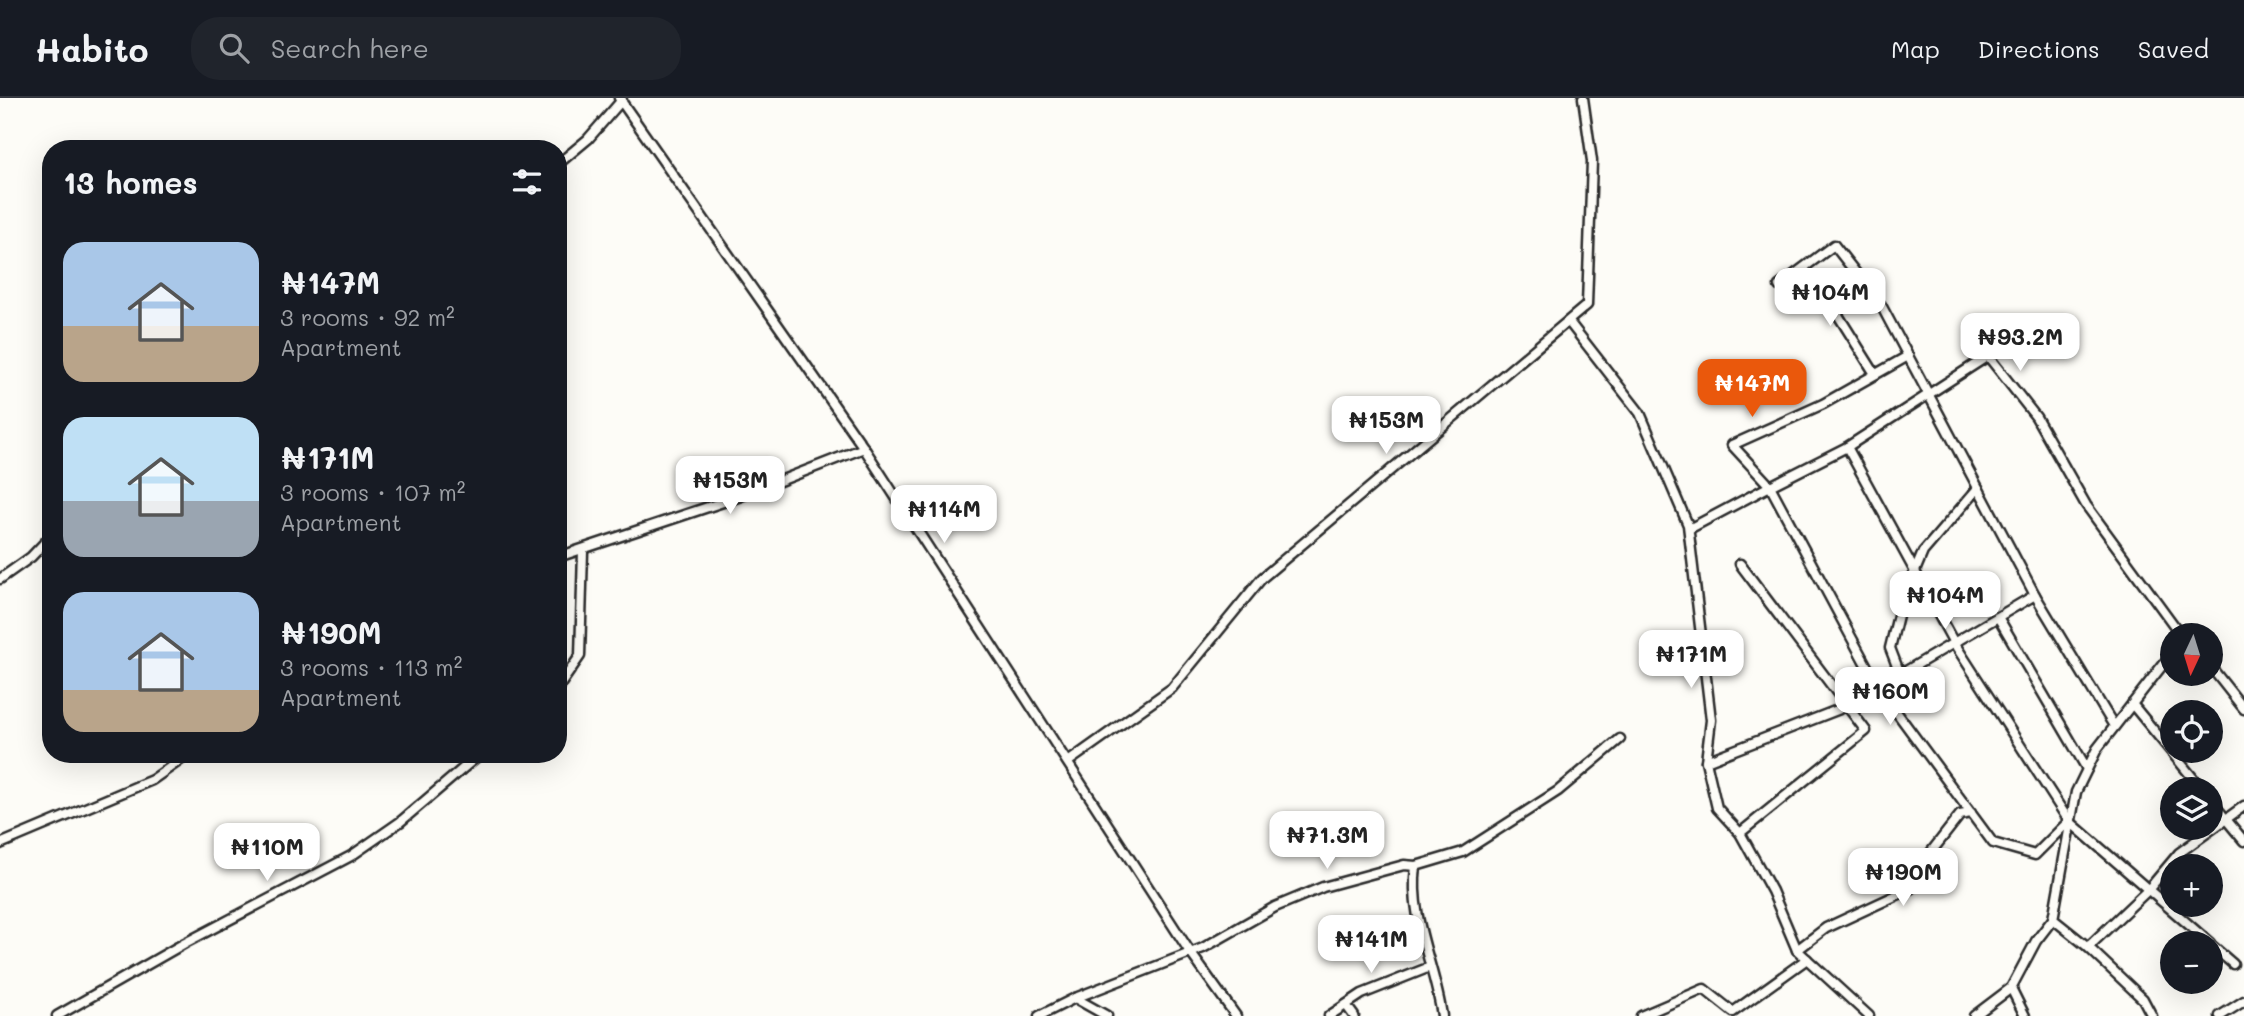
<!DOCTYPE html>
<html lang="en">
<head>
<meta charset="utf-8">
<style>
  body { margin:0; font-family:Mali,sans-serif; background:#20242c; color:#f1f3f6; height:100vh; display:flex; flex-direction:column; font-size:26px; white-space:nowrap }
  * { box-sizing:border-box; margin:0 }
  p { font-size:23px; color:#9ea1a6 }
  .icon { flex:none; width:38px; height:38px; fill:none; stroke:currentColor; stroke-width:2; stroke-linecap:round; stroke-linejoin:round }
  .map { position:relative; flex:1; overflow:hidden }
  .sheet { position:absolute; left:42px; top:42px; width:525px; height:623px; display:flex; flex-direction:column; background:#171b24; border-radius:28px; box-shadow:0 7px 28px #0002 }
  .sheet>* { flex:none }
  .needle { width:46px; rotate:184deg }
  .fabs { position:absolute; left:2160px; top:525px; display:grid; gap:14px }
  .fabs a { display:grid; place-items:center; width:63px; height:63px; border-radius:50%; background:#171b24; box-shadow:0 7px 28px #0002; font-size:35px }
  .price { position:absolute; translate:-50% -60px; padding:0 16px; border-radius:14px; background:#fff; color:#222; font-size:23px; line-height:46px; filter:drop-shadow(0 2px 4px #0008) }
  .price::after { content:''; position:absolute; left:50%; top:42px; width:21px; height:16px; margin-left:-10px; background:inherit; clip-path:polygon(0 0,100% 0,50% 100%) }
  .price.selected { background:#ea580c; color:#fff }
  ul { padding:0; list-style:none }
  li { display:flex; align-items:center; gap:21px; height:175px; padding:0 21px }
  li span { display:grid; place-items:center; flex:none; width:196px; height:140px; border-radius:21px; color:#555 }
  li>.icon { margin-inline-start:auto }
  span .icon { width:84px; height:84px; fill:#fffc; stroke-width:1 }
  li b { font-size:30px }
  h2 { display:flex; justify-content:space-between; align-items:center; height:84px; padding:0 21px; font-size:30px }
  header { display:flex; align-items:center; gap:42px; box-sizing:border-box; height:98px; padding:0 35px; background:#171b24; border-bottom:2px solid #363941 }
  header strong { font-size:33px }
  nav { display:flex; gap:38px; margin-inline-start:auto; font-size:24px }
  .search { width:490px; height:63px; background:#20242c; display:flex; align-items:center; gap:18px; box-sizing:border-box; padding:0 24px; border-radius:28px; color:#9ea1a6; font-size:26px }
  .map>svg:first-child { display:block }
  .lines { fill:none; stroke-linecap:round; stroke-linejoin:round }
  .minor-casing { stroke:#2b2b2b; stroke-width:13 }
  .minor { stroke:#fdfcf7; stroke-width:8 }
</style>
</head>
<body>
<header>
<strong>Habito</strong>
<div class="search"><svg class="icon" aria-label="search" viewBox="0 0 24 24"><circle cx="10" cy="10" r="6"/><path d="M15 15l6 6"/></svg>Search here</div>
<nav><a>Map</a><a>Directions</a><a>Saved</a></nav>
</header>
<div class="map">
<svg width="2244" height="918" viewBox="0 0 2244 918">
  <rect width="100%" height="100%" fill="#fdfcf7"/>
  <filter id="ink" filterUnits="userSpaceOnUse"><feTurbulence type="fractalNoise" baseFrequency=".0143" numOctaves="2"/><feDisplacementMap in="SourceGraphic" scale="14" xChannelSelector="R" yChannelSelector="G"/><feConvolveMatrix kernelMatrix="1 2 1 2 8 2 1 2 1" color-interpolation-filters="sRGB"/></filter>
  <g filter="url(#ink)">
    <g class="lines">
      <defs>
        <g id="minor">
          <path d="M619,0l245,350 326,504 46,64"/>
          <path d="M558,66l30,-25 34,-39"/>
          <path d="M1804,171l29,38 42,67"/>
          <path d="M1779,188l55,-41 47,60 154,290"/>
          <path d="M1569,224l71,91 48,112 23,195 -5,41 11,47 23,25 32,58 25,59 72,66"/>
          <path d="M1847,349l107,196 115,178 141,122"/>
          <path d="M1689,431l81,-43 -38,-41 91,-41 85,-48"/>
          <path d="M558,459l183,-61 123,-48"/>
          <path d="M0,481l31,-22 20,-21"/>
          <path d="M1998,519l89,152"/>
          <path d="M2172,555l-75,96 -21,43 -23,127 35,28 60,-57 31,-37 65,-47"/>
          <path d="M2210,568l34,43"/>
          <path d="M1900,576l-10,-26 10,-41 23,-55 55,-64"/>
          <path d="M558,590l22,-32 3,-105"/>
          <path d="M2132,606l70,85"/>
          <path d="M1706,663l139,-54 190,-112 79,131"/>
          <path d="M1068,664l104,-74 90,-110 325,-273 5,-144 -9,-63"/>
          <path d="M2210,702l34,41"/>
          <path d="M2069,723l-34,34 -42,-12 -115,-156 -108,-201 77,-39 141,-91 48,61 50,88 95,130"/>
          <path d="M1740,735l126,-102 -126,-167"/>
          <path d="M0,746l152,-64 37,-26"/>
          <path d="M1416,768c-7,53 19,99 26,150"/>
          <path d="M2210,846l23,20"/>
          <path d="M2088,849l55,52 9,17"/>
          <path d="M1797,852l29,-22 84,-39 14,-28 36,-46 11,-2"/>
          <path d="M1075,900l32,18"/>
          <path d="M1346,907l8,11"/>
          <path d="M57,918l128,-73 166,-87 49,-34 80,-68"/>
          <path d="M1039,918l36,-18 128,-50 72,-41 48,-20 81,-22 12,1 47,-14 95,-61 62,-52"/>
          <path d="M1329,918l33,-22 68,-27"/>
          <path d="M1641,918l63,-27 29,23 74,-53"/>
          <path d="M1974,918l37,-28"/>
          <path d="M2025,918l-14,-28 25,-47 17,-22"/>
          <path d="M2220,918l24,-15"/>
        </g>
      </defs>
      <use href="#minor" class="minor-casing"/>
      <use href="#minor" class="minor"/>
    </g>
  </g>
</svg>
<div class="fabs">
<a><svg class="needle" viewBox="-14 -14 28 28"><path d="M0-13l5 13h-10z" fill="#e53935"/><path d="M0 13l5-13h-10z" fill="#9ea1a6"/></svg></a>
<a><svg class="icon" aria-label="locate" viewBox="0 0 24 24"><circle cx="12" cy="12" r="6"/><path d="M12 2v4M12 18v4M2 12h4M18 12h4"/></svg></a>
<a><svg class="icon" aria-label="layers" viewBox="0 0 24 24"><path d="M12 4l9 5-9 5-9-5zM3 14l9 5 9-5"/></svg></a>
<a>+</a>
<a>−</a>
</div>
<b class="price" style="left:1830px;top:230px">₦104M</b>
<b class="price" style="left:2020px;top:275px">₦93.2M</b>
<b class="price selected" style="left:1752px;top:321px">₦147M</b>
<b class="price" style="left:1386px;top:358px">₦153M</b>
<b class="price" style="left:730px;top:418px">₦153M</b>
<b class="price" style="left:944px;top:447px">₦114M</b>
<b class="price" style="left:1945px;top:533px">₦104M</b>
<b class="price" style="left:1691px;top:592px">₦171M</b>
<b class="price" style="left:1890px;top:629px">₦160M</b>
<b class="price" style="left:1327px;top:773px">₦71.3M</b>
<b class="price" style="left:267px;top:785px">₦110M</b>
<b class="price" style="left:1903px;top:810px">₦190M</b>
<b class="price" style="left:1371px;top:877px">₦141M</b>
<section class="sheet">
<h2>13 homes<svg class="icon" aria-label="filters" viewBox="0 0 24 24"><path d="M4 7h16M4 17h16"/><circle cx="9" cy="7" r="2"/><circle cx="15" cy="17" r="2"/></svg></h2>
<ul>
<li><span style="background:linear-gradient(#a9c7e8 60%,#b9a48a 0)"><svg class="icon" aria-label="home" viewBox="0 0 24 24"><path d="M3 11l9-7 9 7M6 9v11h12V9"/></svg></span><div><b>₦147M</b><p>3 rooms · 92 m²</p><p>Apartment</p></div></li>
<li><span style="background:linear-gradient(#bfe0f5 60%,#9aa5b1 0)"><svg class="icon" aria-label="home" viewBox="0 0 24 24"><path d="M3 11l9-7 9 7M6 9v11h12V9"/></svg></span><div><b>₦171M</b><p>3 rooms · 107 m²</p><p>Apartment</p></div></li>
<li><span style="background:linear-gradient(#a9c7e8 70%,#b9a48a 0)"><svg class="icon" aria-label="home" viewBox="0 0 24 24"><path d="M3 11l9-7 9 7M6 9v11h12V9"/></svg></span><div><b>₦190M</b><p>3 rooms · 113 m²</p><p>Apartment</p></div></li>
</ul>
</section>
</div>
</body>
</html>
